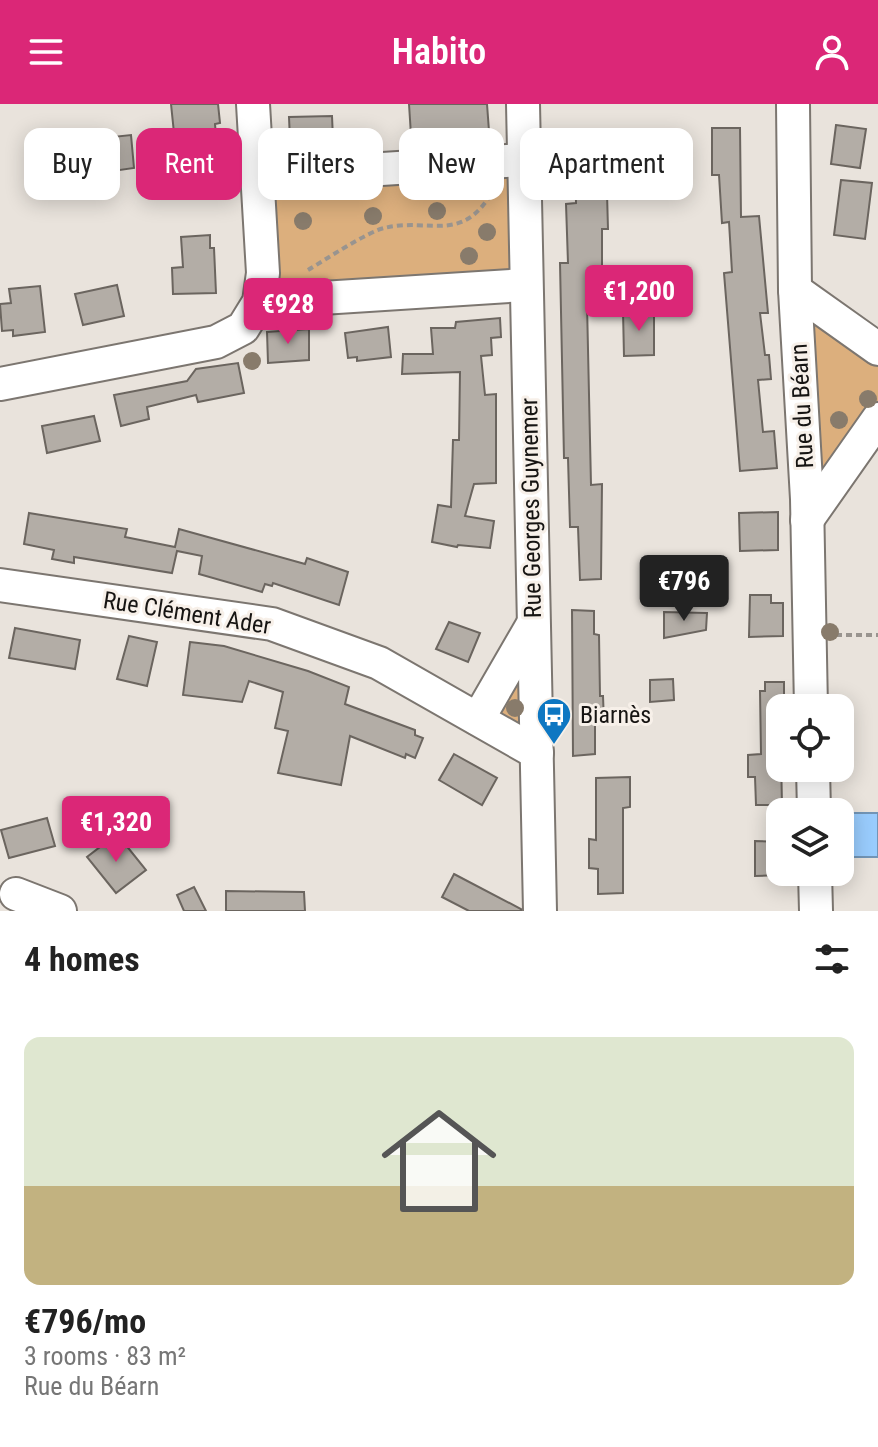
<!DOCTYPE html>
<html lang="en">
<head>
<meta charset="utf-8">
<style>
  body { margin:0; font-family:"Roboto Condensed",sans-serif; background:#f6f6f6; color:#222; height:100vh; display:flex; flex-direction:column; font-size:30px; white-space:nowrap }
  * { box-sizing:border-box; margin:0 }
  p { font-size:26px; color:#767676 }
  .icon { flex:none; width:44px; height:44px; fill:none; stroke:currentColor; stroke-width:2; stroke-linecap:round; stroke-linejoin:round }
  .map { position:relative; height:807px; overflow:hidden }
  .sheet { display:flex; flex-direction:column; background:#fff; flex:1 }
  .sheet>* { flex:none }
  .guide { position:absolute; left:24px; top:24px; width:830px; height:72px; display:flex; gap:16px }
  .fabs { position:absolute; left:766px; top:590px; display:grid; gap:16px }
  .fabs a { display:grid; place-items:center; width:88px; height:88px; border-radius:16px; background:#fff; box-shadow:0 4px 20px #0003; font-size:40px }
  .price { position:absolute; translate:-50% -68px; padding:0 18px; border-radius:8px; background:#db2777; color:#fff; font-size:26px; line-height:52px; filter:drop-shadow(0 2px 4px #0008) }
  .price::after { content:''; position:absolute; left:50%; top:48px; width:24px; height:18px; margin-left:-12px; background:inherit; clip-path:polygon(0 0,100% 0,50% 100%) }
  .price.current { background:#222; color:#fff }
  ul { padding:0; list-style:none }
  li { display:grid; align-content:center; gap:16px; height:424px; padding:0 24px }
  li span { display:grid; place-items:center; height:248px; border-radius:16px; color:#555 }
  li>.icon { margin-inline-start:auto }
  span .icon { width:144px; height:144px; fill:#fffc; stroke-width:1 }
  li b { font-size:34px }
  h2 { display:flex; justify-content:space-between; align-items:center; height:96px; padding:0 24px; font-size:34px }
  .chip { padding:0 28px; border-radius:16px; background:#fff; box-shadow:0 4px 20px #0003; font-size:28px; line-height:72px }
  .chip.current { background:#db2777; color:#fff }
  header { display:flex; justify-content:space-between; align-items:center; height:104px; padding:0 24px; background:#db2777; color:#fff; font-size:36px; font-weight:600 }
  .map>svg:first-child { display:block }
  .green { fill:#dcaf7d }
  .water { fill:#99ccfd; stroke:#7295b6; stroke-width:2 }
  .building { fill:#b3ada6; stroke:#6b655f; stroke-width:2 }
  .lines { fill:none; stroke-linecap:round; stroke-linejoin:round }
  .minor-casing { stroke:#7c7670; stroke-width:36 }
  .path { stroke:#99948f; stroke-width:4; stroke-dasharray:6 4; stroke-linecap:butt }
  .minor { stroke:#fff; stroke-width:32 }
  .tree { fill:#887b6b }
  .labels { text-anchor:middle; dominant-baseline:central; stroke-width:6; stroke-linejoin:round; paint-order:stroke }
  .street-label { font-size:24px; fill:#161412; stroke:#f7f0e9 }
  .poi-label { font-size:24px; fill:#161412; stroke:#f7f0e9; text-anchor:start }
</style>
</head>
<body>
<header><svg class="icon" aria-label="menu" viewBox="0 0 24 24"><path d="M4 6h16M4 12h16M4 18h16"/></svg>Habito<svg class="icon" aria-label="person" viewBox="0 0 24 24"><circle cx="12" cy="8" r="4"/><path d="M4 21q1-7 8-7t8 7"/></svg></header>
<div class="map">
<svg width="878" height="807" viewBox="0 0 878 807">
  <rect width="100%" height="100%" fill="#e9e3dc"/>
  <g class="green">
    <path d="M512,72l5,96 -245,18 -5,-101z"/>
    <path d="M808,211l70,45v46l-50,75 -9,-11z"/>
    <path d="M517,561l11,66 -34,-16z"/>
  </g>
  <rect class="water" x="853" y="709" width="25" height="44"/>
  <g class="building">
    <path d="M171,0h47l2,19 -5,1 5,58 -34,2 -1,-24 -8,2z"/>
    <path d="M409,0h78l2,27 -78,4z"/>
    <path d="M332,12l1,23 -43,1 -1,-23z"/>
    <path d="M836,21l30,4 -6,39 -29,-4z"/>
    <path d="M712,24h28l1,89 18,-1 9,97h-8l5,42h4l2,24 -13,1 5,52 11,-1 3,37 -37,3 -16,-198 8,-1 -3,-50 -7,1 -3,-48h-7z"/>
    <path d="M34,28h40l1,9 56,-6 3,33 -21,3 -1,-3h-78z"/>
    <path d="M556,37l37,1 1,51h13l1,36h-6v76l-15,-1 4,181 11,-1 -1,95 -21,1 -2,-53h-8l-2,-69h-4l-4,-195h8l-2,-59 10,-1 -1,-37h-18z"/>
    <path d="M841,76l31,3 -7,56 -31,-4z"/>
    <path d="M210,131v13h4l2,45 -43,1 -1,-26 11,-1 -2,-30z"/>
    <path d="M117,181l7,31 -41,9 -8,-31z"/>
    <path d="M40,182l5,46 -32,4v-6l-11,1 -2,-27 11,-1 -2,-14z"/>
    <path d="M654,206v45l-30,1 -1,-45z"/>
    <path d="M500,214l1,19 -10,1 1,17 -11,1 4,39 11,-1v89l-22,1 -9,32 29,5 -4,27 -32,-3 -1,2 -25,-5 6,-37 13,2 2,-67h6l1,-68 -58,2 1,-20h30l-2,-26h24l1,-6z"/>
    <path d="M388,223l3,30 -34,4v-4l-9,1 -3,-25z"/>
    <path d="M309,225v31l-41,3 -1,-31z"/>
    <path d="M238,259l6,30 -46,9 -2,-7 -49,12 2,12 -28,7 -7,-31 73,-14 9,-12z"/>
    <path d="M94,312l6,25 -53,12 -5,-27z"/>
    <path d="M778,408v38l-38,1 -1,-38z"/>
    <path d="M29,409l98,16 -2,8 50,10 4,-18 126,35 2,-6 41,14 -9,33 -66,-22 -1,3 -7,-2 -3,8 -63,-18 3,-18 -25,-5 -5,22 -98,-16v6l-22,-4 2,-9 -30,-6z"/>
    <path d="M750,491h21v8h12v33l-34,1z"/>
    <path d="M572,506l22,1v23l5,1 1,61h3l1,26 -9,1v31l-22,2z"/>
    <path d="M664,508l43,1 -1,17 -42,8z"/>
    <path d="M449,518l31,11 -12,29 -32,-13z"/>
    <path d="M15,524l65,12 -5,29 -66,-11z"/>
    <path d="M129,532l28,6 -10,44 -30,-7z"/>
    <path d="M190,538l34,4 84,25 41,16 -4,17 70,26v5l8,3 -8,20 -9,-4 -1,4 -55,-22 -9,49 -63,-12 10,-42 -13,-3 8,-36 -34,-11 -7,21 -59,-7z"/>
    <path d="M673,575l1,21 -24,2v-22z"/>
    <path d="M765,578h19v26h-4l2,97h-26l-1,-28h-7v-22l13,-1 -1,-63h5z"/>
    <path d="M454,650l43,24 -15,27 -43,-25z"/>
    <path d="M630,673v30l-7,1v85l-25,1v-25l-9,-1v-29l7,1v-62z"/>
    <path d="M47,714l8,28 -46,12 -8,-28z"/>
    <path d="M117,730l29,36 -30,23 -29,-36z"/>
    <path d="M755,737l25,1v33l-25,1z"/>
    <path d="M454,770l67,35v2h-52l-27,-14z"/>
    <path d="M194,783l12,24h-22l-7,-16z"/>
    <path d="M226,787l78,1 1,19h-79z"/>
  </g>
  <g class="lines">
    <defs>
      <g id="minor">
        <path d="M523,0l17,807"/>
        <path d="M793,0l2,186 12,209 4,209"/>
        <path d="M258,73l265,-17"/>
        <path d="M795,186l83,59"/>
        <path d="M259,198l266,-17"/>
        <path d="M0,280l216,-42 27,-14 16,-26 4,-29 -10,-169"/>
        <path d="M807,416l71,-101"/>
        <path d="M0,481l272,39 107,39 158,90"/>
        <path d="M478,615l55,-95"/>
        <path d="M813,664l1,44"/>
        <path d="M815,768l1,39"/>
        <path d="M16,790l44,17"/>
      </g>
    </defs>
    <use href="#minor" class="minor-casing"/>
    <g class="path">
      <path d="M308,166c17,-10 59,-38 76,-42 47,-11 77,17 109,-37"/>
      <path d="M836,531h42"/>
    </g>
    <use href="#minor" class="minor"/>
  </g>
  <g class="tree">
    <circle cx="437" cy="107" r="9"/>
    <circle cx="373" cy="112" r="9"/>
    <circle cx="303" cy="117" r="9"/>
    <circle cx="487" cy="128" r="9"/>
    <circle cx="469" cy="152" r="9"/>
    <circle cx="252" cy="257" r="9"/>
    <circle cx="868" cy="295" r="9"/>
    <circle cx="839" cy="316" r="9"/>
    <circle cx="830" cy="528" r="9"/>
    <circle cx="515" cy="604" r="9"/>
  </g>
  <defs>
    <symbol id="bus-pin" viewBox="-11 -11 22 30"><path d="M0 17L-7.5 6A9.5 9.5 0 1 1 7.5 6Z" fill="#0e77c2" stroke="#f7f0e9"/><path d="M-5-6H5V4H4V6H2V4H-2V6H-4V4H-5ZM-3.5-4V0h7V-4ZM-3.5 1.2v1.5H-2V1.2ZM2 1.2v1.5H3.5V1.2Z" fill="#fff"/></symbol>
  </defs>
  <g fill-rule="evenodd">
    <use href="#bus-pin" x="534" y="591" width="40" height="54"/>
  </g>
  <g class="labels">
    <g class="street-label">
      <text transform="translate(802 302) rotate(-93)">Rue du Béarn</text>
      <text transform="translate(531 404) rotate(-91)">Rue Georges Guynemer</text>
      <text transform="translate(187 509) rotate(9)">Rue Clément Ader</text>
    </g>
    <g class="poi-label">
      <text x="580" y="611">Biarnès</text>
    </g>
  </g>
</svg>
<div class="fabs">
<a><svg class="icon" aria-label="locate" viewBox="0 0 24 24"><circle cx="12" cy="12" r="6"/><path d="M12 2v4M12 18v4M2 12h4M18 12h4"/></svg></a>
<a><svg class="icon" aria-label="layers" viewBox="0 0 24 24"><path d="M12 4l9 5-9 5-9-5zM3 14l9 5 9-5"/></svg></a>
</div>
<b class="price" style="left:639px;top:229px">€1,200</b>
<b class="price" style="left:288px;top:242px">€928</b>
<b class="price current" style="left:684px;top:519px">€796</b>
<b class="price" style="left:116px;top:760px">€1,320</b>
<div class="guide">
<a class="chip">Buy</a>
<a class="chip current">Rent</a>
<a class="chip">Filters</a>
<a class="chip">New</a>
<a class="chip">Apartment</a>
</div>
</div>
<section class="sheet">
<h2>4 homes<svg class="icon" aria-label="filters" viewBox="0 0 24 24"><path d="M4 7h16M4 17h16"/><circle cx="9" cy="7" r="2"/><circle cx="15" cy="17" r="2"/></svg></h2>
<ul>
<li><span style="background:linear-gradient(#dfe7d0 60%,#c2b280 0)"><svg class="icon" aria-label="home" viewBox="0 0 24 24"><path d="M3 11l9-7 9 7M6 9v11h12V9"/></svg></span><div><b>€796/mo</b><p>3 rooms · 83 m²</p><p>Rue du Béarn</p></div></li>
</ul>
</section>
</body>
</html>
